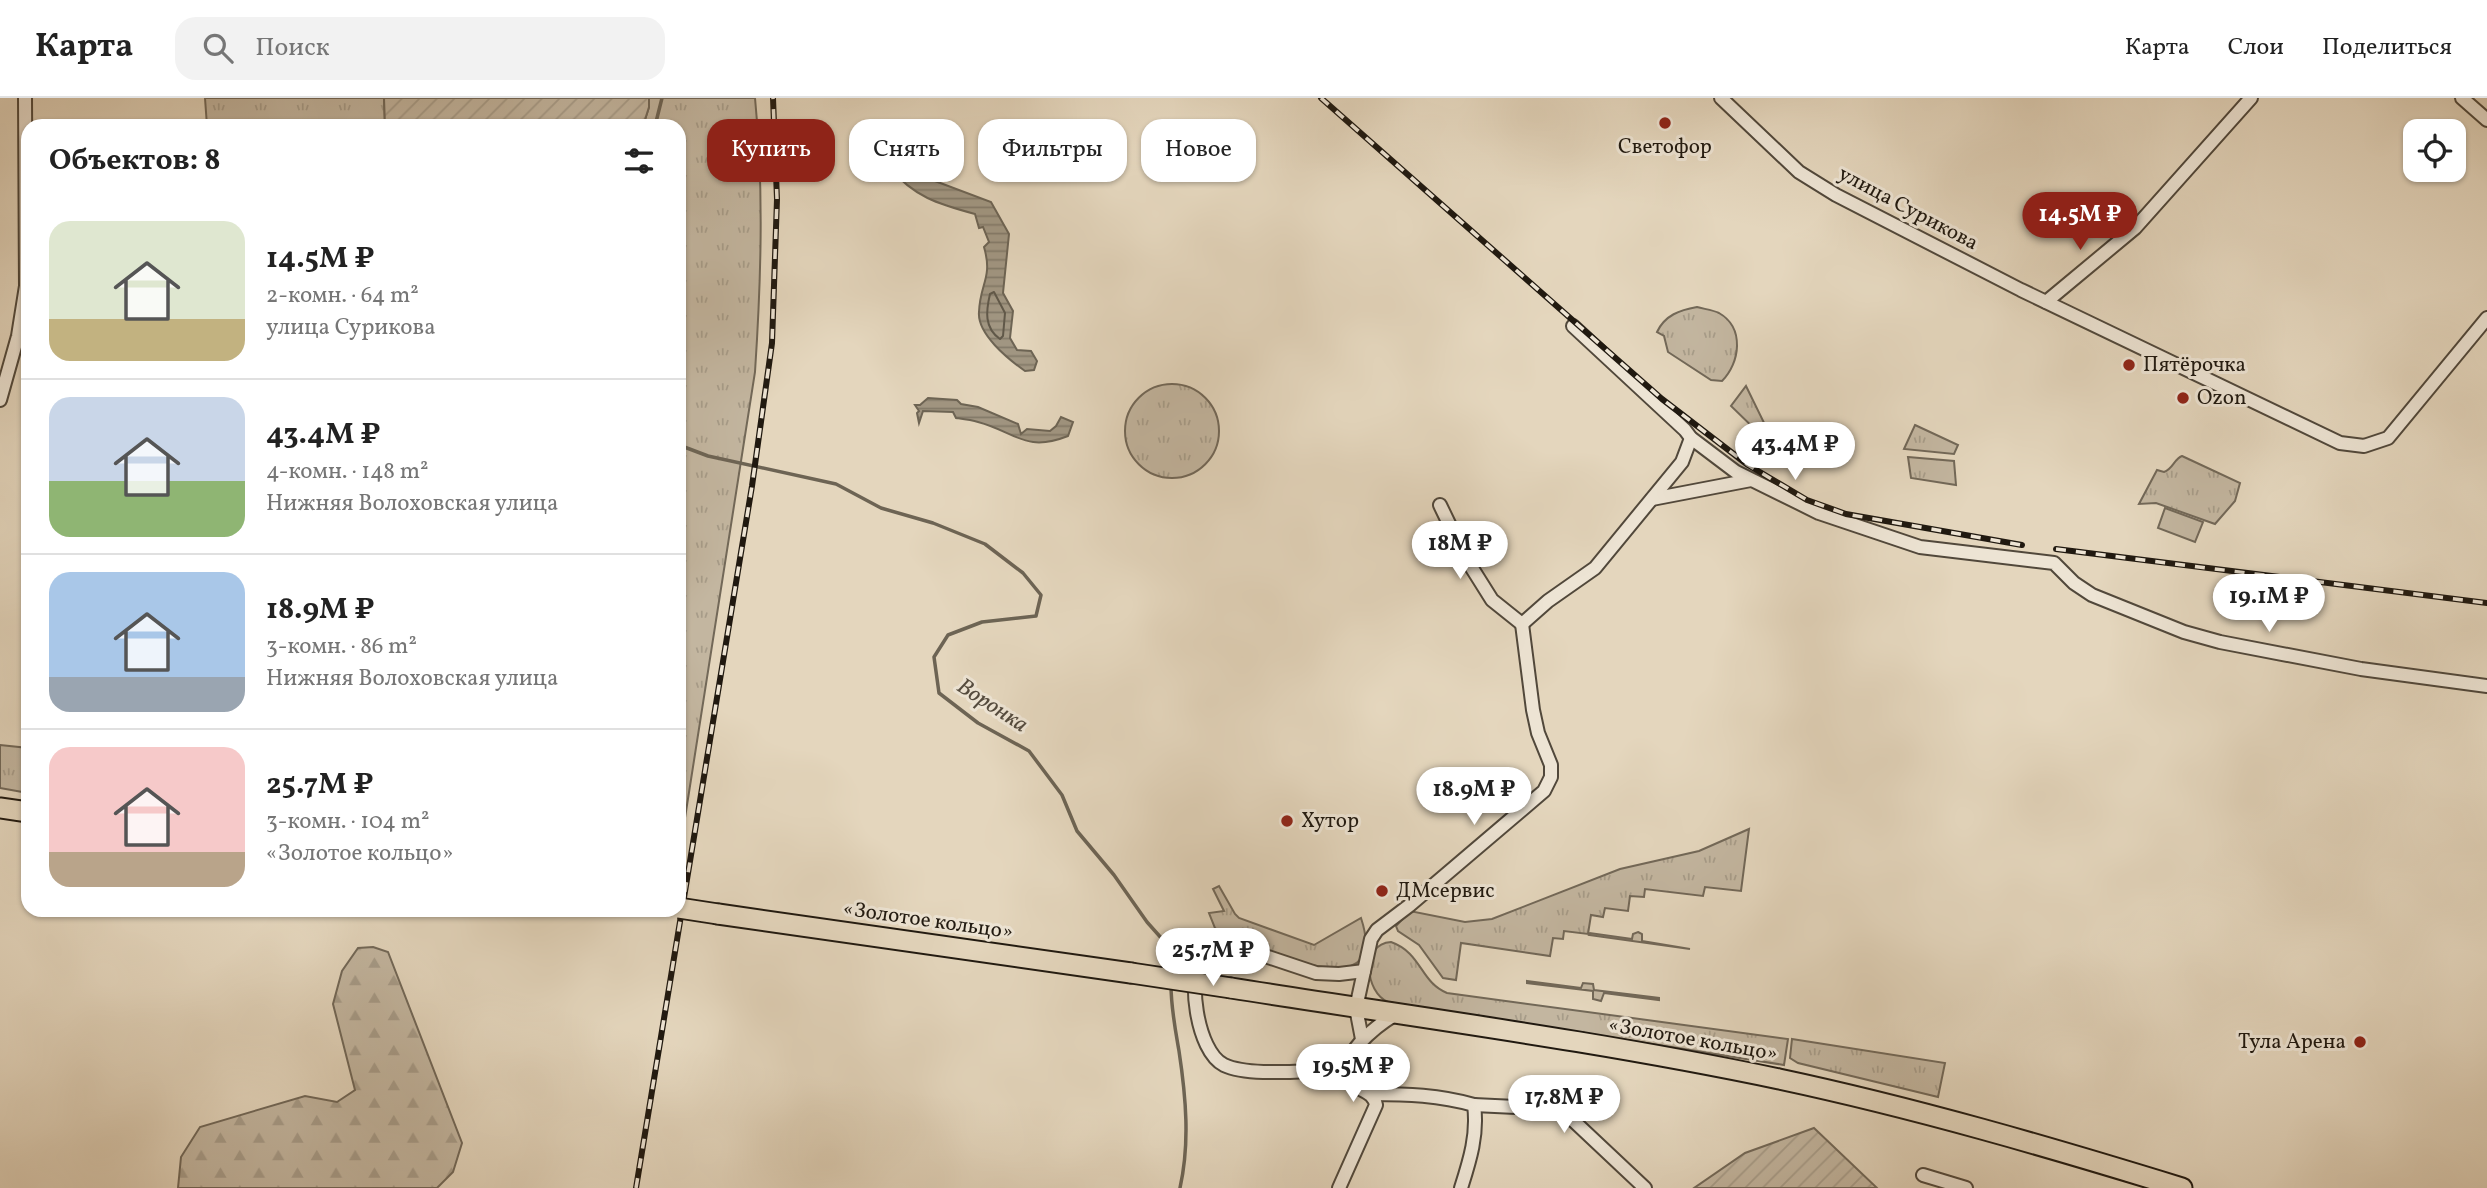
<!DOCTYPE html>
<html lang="ru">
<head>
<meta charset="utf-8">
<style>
  body { margin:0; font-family:Vollkorn,serif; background:#f2f2f2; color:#222; height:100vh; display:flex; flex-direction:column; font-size:26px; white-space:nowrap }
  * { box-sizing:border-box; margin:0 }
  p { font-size:23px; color:#767676 }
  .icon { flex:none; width:38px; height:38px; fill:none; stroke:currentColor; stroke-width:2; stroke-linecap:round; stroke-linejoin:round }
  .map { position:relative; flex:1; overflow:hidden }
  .side { position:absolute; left:21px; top:21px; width:665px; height:798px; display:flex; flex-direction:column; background:#fff; border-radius:21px; box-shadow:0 2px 5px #0004 }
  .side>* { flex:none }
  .hud { position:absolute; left:707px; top:21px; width:665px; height:63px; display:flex; gap:14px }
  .tools { position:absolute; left:2403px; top:21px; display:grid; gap:14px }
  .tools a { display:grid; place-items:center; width:63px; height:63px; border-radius:14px; background:#fff; box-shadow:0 2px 5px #0004; font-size:35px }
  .price { position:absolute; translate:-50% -60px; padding:0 16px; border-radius:24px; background:#fff; color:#222; font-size:23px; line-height:46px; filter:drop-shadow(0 2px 4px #0008) }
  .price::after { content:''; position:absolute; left:50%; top:42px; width:21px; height:16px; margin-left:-10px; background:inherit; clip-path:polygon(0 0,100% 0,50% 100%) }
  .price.on { background:#8f2418; color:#fff }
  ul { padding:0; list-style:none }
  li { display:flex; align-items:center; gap:21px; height:175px; padding:0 28px }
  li+li { border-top:2px solid #e0e0e0 }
  li span { display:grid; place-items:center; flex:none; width:196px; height:140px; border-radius:21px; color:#555 }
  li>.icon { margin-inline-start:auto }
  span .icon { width:84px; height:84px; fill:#fffc; stroke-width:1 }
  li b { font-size:30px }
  h2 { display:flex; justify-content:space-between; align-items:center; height:84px; padding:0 28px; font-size:30px }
  .pill { padding:0 24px; border-radius:21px; background:#fff; box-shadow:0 2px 5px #0004; font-size:24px; line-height:63px }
  .pill.on { background:#8f2418; color:#fff }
  header { display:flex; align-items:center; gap:42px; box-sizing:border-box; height:98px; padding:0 35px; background:#fff; border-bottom:2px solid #e0e0e0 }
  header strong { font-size:33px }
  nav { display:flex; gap:38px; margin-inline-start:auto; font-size:24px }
  .search { width:490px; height:63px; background:#f2f2f2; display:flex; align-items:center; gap:18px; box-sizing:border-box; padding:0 24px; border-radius:21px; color:#767676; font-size:26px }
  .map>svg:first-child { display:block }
  .grass { fill:url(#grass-tufts); stroke:#726858; stroke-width:2 }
  .forest { fill:url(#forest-firs); stroke:#726858; stroke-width:2 }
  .garden { fill:url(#garden-furrows); stroke:#726858; stroke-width:2 }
  .pitch { fill:#c3b6a0; stroke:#726858; stroke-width:2 }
  .water { fill:url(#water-rules); stroke:#6d6454; stroke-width:2 }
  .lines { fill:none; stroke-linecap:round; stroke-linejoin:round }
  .shore { stroke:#605849; stroke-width:2 }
  .stream { stroke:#6d6454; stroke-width:3.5 }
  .street-casing { stroke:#51483b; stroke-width:16 }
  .primary-casing { stroke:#201910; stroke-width:23 }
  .street { stroke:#ede4d4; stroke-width:12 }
  .primary { stroke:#e4d6bd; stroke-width:19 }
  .rail-casing { stroke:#201910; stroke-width:6 }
  .rail { stroke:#ede4d4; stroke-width:3.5; stroke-dasharray:10; stroke-linecap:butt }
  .primary-bridge-casing { stroke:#201910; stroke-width:23; stroke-linecap:butt }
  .primary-bridge { stroke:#e4d6bd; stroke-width:19 }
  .poi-dot { fill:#8f2418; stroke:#ede4d4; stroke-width:2.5 }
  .labels { text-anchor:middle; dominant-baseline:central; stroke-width:6; stroke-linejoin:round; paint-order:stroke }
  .poi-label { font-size:21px; fill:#201910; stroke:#ede4d4; text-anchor:start }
  .street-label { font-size:21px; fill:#201910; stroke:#ede4d4 }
  .water-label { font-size:23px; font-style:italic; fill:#544b3e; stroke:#ede4d4 }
</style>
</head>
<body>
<header>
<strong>Карта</strong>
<div class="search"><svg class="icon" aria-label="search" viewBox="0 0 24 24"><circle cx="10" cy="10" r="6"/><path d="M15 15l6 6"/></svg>Поиск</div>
<nav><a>Карта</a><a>Слои</a><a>Поделиться</a></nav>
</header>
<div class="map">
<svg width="2487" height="1090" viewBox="0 0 2487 1090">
  <defs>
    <pattern id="grass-tufts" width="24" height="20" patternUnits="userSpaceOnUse" patternTransform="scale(1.75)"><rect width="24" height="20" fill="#c3b6a0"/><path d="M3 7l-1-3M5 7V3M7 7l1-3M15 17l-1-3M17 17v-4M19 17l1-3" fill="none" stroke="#a79c89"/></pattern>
    <pattern id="forest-firs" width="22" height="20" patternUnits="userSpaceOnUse" patternTransform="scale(1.75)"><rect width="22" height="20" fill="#c3b6a0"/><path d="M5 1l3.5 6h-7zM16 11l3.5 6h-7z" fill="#a79c89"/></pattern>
    <pattern id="garden-furrows" width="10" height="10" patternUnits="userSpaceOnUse" patternTransform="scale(1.75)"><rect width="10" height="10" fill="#c3b6a0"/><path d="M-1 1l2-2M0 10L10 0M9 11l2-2" fill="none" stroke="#a79c89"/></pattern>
    <pattern id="water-rules" width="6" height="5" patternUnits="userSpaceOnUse" patternTransform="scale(1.75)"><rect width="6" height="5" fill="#a19682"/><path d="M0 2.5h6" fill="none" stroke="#837a69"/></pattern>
  </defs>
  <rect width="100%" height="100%" fill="#e4d6bd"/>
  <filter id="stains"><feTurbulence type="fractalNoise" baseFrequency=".00286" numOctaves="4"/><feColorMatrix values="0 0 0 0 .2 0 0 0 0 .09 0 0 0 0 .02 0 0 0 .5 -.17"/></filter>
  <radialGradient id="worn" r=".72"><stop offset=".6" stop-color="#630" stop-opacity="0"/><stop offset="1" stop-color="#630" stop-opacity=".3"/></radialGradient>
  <g class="grass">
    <path d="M205,0h179l1,28h-178z"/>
    <path d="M649,0h106c9,91 6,183 0,274l-76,484v-730h-36l6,-19z"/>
    <path d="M1697,209c7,2 16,3 22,6 26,15 21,50 3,68l-11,-1 -43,-28 -4,-16 -7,-4c8,-17 23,-22 40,-25z"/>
    <circle cx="1172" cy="333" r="47"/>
    <path d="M1746,288l23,47 -5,5 -33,-32z"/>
    <path d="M1915,327l43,20 -4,9 -50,-5z"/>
    <path d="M2182,358l58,27 -5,18 -20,23 -59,-21 -17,1 18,-34 7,2c9,-3 10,-13 18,-16z"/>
    <path d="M1908,359l46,4 2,24 -45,-7z"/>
    <path d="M0,647l28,3v45l-28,-5z"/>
    <path d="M1749,731l-8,62 -36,-4 -2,9 -58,-7 -1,8 -14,-1 -2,15 -23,-3 -2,9 -12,-2 -3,19 -24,-3 -1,8 -10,-1 -3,18 -89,-13 -5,37 -13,-2 -24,-33 -21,-14 -2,-5 14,-15 55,11 27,-3 128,-50 79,-18z"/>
    <path d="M1219,788l16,28 4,4 75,27 47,-27c31,94 -100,29 -136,17l-10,-7 -6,-15 15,-2 -11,-22z"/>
    <path d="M1638,834l4,2v7l48,8 -101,-14 1,-2 42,6 1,-5z"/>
    <path d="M1391,844c31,11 29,40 56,51l341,46 -4,26 -396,-63c-23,-10 -28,-58 3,-60z"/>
    <path d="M1527,883l54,7 2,-5 10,1 1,6 65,8v2l-55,-7 -3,8 -8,-2v-8l-66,-8z"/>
    <path d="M1792,941l153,24 -7,34 -140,-34 -8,-5z"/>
  </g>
  <path class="forest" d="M373,849l15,5 74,191 -9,29 -16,16h-259l3,-31 19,-30 105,-31 32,6 18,-12 -22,-86 9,-33 16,-23z"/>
  <g class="garden">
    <path d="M384,0h265v9l-6,19h-258z"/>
    <path d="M1814,1030l63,60h-183l51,-35z"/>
  </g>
  <path class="pitch" d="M2165,410l38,14 -8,20 -37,-14z"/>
  <g class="water">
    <path d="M894,62l41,21 56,21 18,32 -6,59 10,18 -3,27 7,12 14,1 6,10 -3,9 -9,1c-17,-12 -48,-37 -46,-59 1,-29 14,-34 5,-65l5,-5 -6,-15 -4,1 -4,-14c-37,-10 -61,-17 -86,-47z"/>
    <path d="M928,300l29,2 4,4 17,3 40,17 3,10 6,-5 23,2 6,-5 5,-9 12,5 -5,14c-43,17 -52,-4 -90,-14 -7,-2 -15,-3 -22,-4l-3,-6 -30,-1 -4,12 -2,-10 2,-2 -4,-6h5z"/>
  </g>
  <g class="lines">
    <path class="shore" d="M994,194l11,21 -2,23 -3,3c-16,-11 -14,-28 -10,-45z"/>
    <g class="stream">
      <path d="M655,28l7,-28"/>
      <path d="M679,347l29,11 128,28 45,24 52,15 52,21 38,29 18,22 -5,21 -54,6 -34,13 -14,22 5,36 39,30 51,28 33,44 15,36 37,44 33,47 24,27v25"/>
      <path d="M1171,887c0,23 4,43 8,66 7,46 11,92 1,137"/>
    </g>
    <defs>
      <g id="street">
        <path d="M1721,0l78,74 37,23 185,95 319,153 24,3 24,-8 99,-120"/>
        <path d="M2462,0l25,22"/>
        <path d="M2046,204l89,-74 116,-130"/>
        <path d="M1573,228l112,104 6,8 45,34 83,41 101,34 134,16 20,20 18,12 92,37 36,10 141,27 126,17"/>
        <path d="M0,302l18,-64 8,-50 -1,-188"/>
        <path d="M1652,401l99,-19"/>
        <path d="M1440,407l25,52 27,43 30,24"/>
        <path d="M1522,526l26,-23 47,-33 87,-106 9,-24"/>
        <path d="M1362,941l-6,-31 15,-69 6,-9 33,-25 134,-114 7,-14v-12l-13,-32 -5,-23 -11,-86"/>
        <path d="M1346,972c-31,-1 -95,8 -122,-5 -28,-14 -37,-90 -22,-113 4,-6 11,-9 18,-11l96,32 23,1 25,-3"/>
        <path d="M1371,996c36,0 68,1 103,11 4,29 -4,55 -13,83"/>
        <path d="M1474,1007l87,4 84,79"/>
        <path d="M1923,1077l43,13"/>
        <path d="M1339,1090l37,-83c-3,-14 -15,-13 -24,-22 -22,-23 27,-59 44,-69"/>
      </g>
      <g id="primary">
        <path d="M0,710l28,4"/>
        <path d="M718,816l413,59"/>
        <path d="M1231,890c183,29 367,53 548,91 136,29 270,68 403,109"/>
      </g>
    </defs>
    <use href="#street" class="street-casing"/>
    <use href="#primary" class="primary-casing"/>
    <use href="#street" class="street"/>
    <use href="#primary" class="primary"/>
    <defs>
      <g id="rail">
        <path d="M1321,0l341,301 86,66 59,35 39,14 176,31"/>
        <path d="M2056,451l431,54"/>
        <path d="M636,1090l116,-702 20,-143 5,-144 -4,-101"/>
      </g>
    </defs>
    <use href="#rail" class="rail-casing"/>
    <use href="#rail" class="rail"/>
    <defs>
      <g id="primary-bridge">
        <path d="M679,810l39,6"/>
        <path d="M1131,875l100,15"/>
      </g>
    </defs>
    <use href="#primary-bridge" class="primary-bridge-casing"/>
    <use href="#primary-bridge" class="primary-bridge"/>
  </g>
  <g class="poi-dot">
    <circle cx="1665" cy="25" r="7"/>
    <circle cx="2129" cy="267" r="7"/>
    <circle cx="2183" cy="300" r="7"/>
    <circle cx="1287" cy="723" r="7"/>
    <circle cx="1382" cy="793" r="7"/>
    <circle cx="2360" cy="944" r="7"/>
  </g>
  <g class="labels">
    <g class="poi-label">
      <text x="1665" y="49" text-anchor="middle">Светофор</text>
      <text x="2143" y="267">Пятёрочка</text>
      <text x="2197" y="300">Ozon</text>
      <text x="1301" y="723">Хутор</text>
      <text x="1396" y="793">ДМсервис</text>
      <text x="2346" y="944" text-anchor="end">Тула Арена</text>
    </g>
    <g class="street-label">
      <text transform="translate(1908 111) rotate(28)">улица Сурикова</text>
      <text transform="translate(928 823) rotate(8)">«Золотое кольцо»</text>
      <text transform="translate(1693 942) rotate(10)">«Золотое кольцо»</text>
    </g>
    <g class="water-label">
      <text transform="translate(992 608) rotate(33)">Воронка</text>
    </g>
  </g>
  <rect width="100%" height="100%" filter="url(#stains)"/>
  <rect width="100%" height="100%" fill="url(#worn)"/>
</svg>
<div class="tools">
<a><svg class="icon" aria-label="locate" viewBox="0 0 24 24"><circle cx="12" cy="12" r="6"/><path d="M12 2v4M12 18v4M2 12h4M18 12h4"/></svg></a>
</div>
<b class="price on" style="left:2080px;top:154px">14.5M ₽</b>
<b class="price" style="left:1795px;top:384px">43.4M ₽</b>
<b class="price" style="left:1460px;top:483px">18M ₽</b>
<b class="price" style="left:2269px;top:536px">19.1M ₽</b>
<b class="price" style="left:1474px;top:729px">18.9M ₽</b>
<b class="price" style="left:1213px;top:890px">25.7M ₽</b>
<b class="price" style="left:1353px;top:1006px">19.5M ₽</b>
<b class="price" style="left:1564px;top:1037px">17.8M ₽</b>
<div class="hud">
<a class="pill on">Купить</a>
<a class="pill">Снять</a>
<a class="pill">Фильтры</a>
<a class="pill">Новое</a>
</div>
<section class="side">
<h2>Объектов: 8<svg class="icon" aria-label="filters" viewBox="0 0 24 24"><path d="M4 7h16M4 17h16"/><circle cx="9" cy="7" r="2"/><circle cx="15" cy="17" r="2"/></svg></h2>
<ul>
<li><span style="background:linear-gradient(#dfe7d0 70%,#c2b280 0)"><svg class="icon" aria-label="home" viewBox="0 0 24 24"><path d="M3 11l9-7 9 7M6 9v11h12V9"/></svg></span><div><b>14.5M ₽</b><p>2-комн. · 64 m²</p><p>улица Сурикова</p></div></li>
<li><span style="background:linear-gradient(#c9d6e8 60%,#8fb573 0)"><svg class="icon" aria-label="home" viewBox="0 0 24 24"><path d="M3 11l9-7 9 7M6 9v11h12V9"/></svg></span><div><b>43.4M ₽</b><p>4-комн. · 148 m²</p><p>Нижняя Волоховская улица</p></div></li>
<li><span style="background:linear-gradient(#a9c7e8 75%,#9aa5b1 0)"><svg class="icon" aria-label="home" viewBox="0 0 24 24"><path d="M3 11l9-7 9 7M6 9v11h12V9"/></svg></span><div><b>18.9M ₽</b><p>3-комн. · 86 m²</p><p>Нижняя Волоховская улица</p></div></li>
<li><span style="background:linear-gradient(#f6c9c9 75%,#b9a48a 0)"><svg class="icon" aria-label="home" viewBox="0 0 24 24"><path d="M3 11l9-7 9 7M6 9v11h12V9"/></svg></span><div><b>25.7M ₽</b><p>3-комн. · 104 m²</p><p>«Золотое кольцо»</p></div></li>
</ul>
</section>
</div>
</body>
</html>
